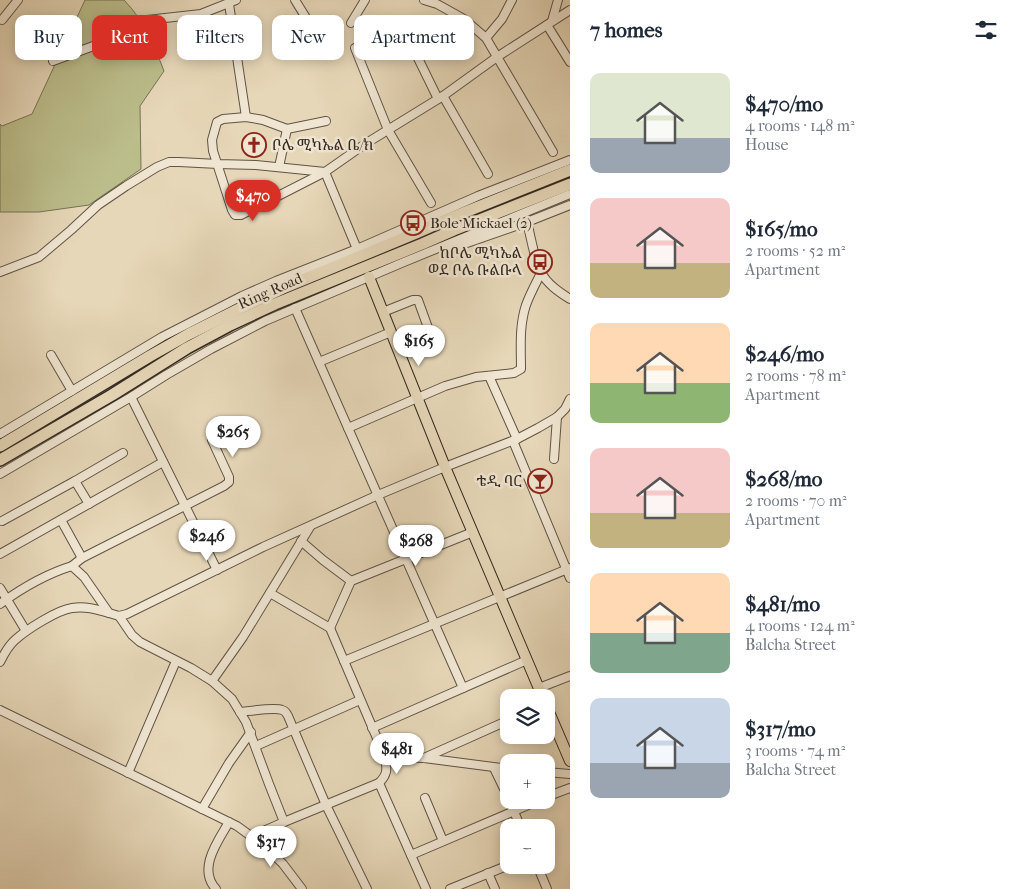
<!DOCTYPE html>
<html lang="en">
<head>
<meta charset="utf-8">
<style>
  body { margin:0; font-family:"IM FELL French Canon","Noto Serif Ethiopic",serif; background:#f6f6f7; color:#1f2937; height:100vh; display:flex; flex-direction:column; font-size:19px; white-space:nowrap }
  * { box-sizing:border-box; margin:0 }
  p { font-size:16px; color:#747a83 }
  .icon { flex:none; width:28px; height:28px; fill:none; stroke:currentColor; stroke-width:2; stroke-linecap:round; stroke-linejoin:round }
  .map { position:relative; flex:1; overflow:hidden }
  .drawer { display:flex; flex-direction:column; background:#fff; width:450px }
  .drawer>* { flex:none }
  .hud { position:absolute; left:15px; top:15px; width:475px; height:45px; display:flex; gap:10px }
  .controls { position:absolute; left:500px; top:689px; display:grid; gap:10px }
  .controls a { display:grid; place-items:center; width:55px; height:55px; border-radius:10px; background:#fff; box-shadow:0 2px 12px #0003; font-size:25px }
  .price { position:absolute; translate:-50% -42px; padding:0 11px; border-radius:18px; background:#fff; color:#222; font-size:16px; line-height:32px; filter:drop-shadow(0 1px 2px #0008) }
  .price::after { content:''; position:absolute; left:50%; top:30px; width:15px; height:11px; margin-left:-8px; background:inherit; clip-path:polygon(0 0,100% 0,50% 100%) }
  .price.selected { background:#d93025; color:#fff }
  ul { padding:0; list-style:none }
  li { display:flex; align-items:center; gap:15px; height:125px; padding:0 20px }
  li span { display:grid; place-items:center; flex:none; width:140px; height:100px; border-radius:10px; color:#555 }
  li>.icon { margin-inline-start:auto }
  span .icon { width:60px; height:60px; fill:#fffc; stroke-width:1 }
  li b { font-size:21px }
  h2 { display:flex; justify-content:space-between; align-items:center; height:60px; padding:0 20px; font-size:21px }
  .tag { padding:0 18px; border-radius:10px; background:#fff; box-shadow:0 2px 12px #0003; font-size:18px; line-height:45px }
  .tag.selected { background:#d93025; color:#fff }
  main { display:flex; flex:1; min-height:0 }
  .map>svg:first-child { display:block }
  .green { fill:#bbbd8b; stroke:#777356 }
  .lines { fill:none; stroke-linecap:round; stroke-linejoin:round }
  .minor-casing { stroke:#605446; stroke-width:10 }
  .major-casing { stroke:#332920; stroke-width:12 }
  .highway-casing { stroke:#332920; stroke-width:14 }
  .minor { stroke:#efe5d1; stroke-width:8 }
  .major { stroke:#e6d7b8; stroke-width:10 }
  .highway { stroke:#e6d7b8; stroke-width:11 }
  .labels { text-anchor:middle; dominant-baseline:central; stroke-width:5; stroke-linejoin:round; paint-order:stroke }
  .poi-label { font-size:15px; fill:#332920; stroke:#efe5d1; text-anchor:start }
  .street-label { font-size:15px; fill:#332920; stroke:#efe5d1 }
</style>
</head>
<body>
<main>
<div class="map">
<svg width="570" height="889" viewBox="0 0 570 889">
  <rect width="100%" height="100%" fill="#e6d7b8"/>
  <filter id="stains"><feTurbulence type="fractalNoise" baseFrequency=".004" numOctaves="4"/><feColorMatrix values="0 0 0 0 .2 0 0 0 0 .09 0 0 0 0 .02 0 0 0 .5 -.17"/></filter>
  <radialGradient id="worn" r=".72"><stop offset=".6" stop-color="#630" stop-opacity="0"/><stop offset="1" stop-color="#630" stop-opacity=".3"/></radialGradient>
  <path class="green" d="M85,0h39c21,22 29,43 40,71l-24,35 1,63 -52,36 -50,7h-39v-88l2,2 30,-12z"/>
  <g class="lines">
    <defs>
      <g id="minor">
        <path d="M295,0l13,21"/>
        <path d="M424,0l13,4 27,15 22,19 67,114"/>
        <path d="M229,4l17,113"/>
        <path d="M2,20l16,-20"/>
        <path d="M552,21l6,-21"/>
        <path d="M351,23l14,-23"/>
        <path d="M547,25l23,37"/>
        <path d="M486,38l16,-19 10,-19"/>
        <path d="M355,48l33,82 43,73"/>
        <path d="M416,54l22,45"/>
        <path d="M53,61l43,-16 31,-18 20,-7 54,-6 35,-14"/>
        <path d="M443,96l45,78"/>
        <path d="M287,129l-24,-9 -17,-3 -23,2 -6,3 -5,18 1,11 19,59 3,5h6l84,-43 40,-28 78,-48 54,-39 73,-47"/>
        <path d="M279,167l8,-38 39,-8"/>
        <path d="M325,172l32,77"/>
        <path d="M527,222c4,15 7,37 14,50 6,12 18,20 29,27"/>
        <path d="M444,251l83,-29 43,-17"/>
        <path d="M0,272l39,-15 32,-27 27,-25 28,-19 31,-19 12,-5h10l39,2 38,1 69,7"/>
        <path d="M295,308l168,380"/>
        <path d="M383,312l30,-12h5l13,36"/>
        <path d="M51,355l21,36"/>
        <path d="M319,362l72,-30"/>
        <path d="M489,376l28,63"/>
        <path d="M131,397l86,173"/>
        <path d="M348,428l97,-42 31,-9 38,-4 7,-4c0,-21 -2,-43 5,-64 4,-11 10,-22 15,-32"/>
        <path d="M0,434l162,-97 80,-41 34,-15 81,-32 121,-53 92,-36"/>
        <path d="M513,441l57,137"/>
        <path d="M554,459l3,-42"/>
        <path d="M0,474l131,-77 35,-22 45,-26 54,-28 139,-59 166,-68"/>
        <path d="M75,481l14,23"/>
        <path d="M61,520l21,38"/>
        <path d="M2,521l73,-40 48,-28"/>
        <path d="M301,541l22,19 28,21"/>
        <path d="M0,554l163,-92"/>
        <path d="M72,566l10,-8 142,-72 5,-4v-5l-17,-37"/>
        <path d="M0,588l26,43"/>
        <path d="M270,593l60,35 55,129c2,12 3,17 -6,26"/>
        <path d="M0,604c22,-16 46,-30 72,-38l12,11 25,36 10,3 8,-2 136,-67 115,-52 67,-28 72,-28 21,-11 19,-11 8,-8 5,-10"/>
        <path d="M119,616l13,19 8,7 51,26 21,13 20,18 14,23 23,62 15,38"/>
        <path d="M330,628l21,-47 122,-49"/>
        <path d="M344,661l226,-93"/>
        <path d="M0,662c4,-8 8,-16 15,-22 11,-10 42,-30 57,-32 13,-2 24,1 37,5"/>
        <path d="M212,681l31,-44 67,-110"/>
        <path d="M539,688l31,-12"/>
        <path d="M0,710l237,116 29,21 17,17 19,25"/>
        <path d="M240,712c10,-1 35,-5 42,-2 4,1 4,3 6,6l38,89 41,84"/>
        <path d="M372,728l155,-68"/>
        <path d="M256,746l104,-46"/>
        <path d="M385,757l39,1 85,11"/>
        <path d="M424,758l85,-38"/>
        <path d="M494,768l15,31"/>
        <path d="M546,772l24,2"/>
        <path d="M128,773l48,-112"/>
        <path d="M546,797l24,-9"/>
        <path d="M425,798l18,43"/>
        <path d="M509,800l12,28"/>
        <path d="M202,809l27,-46 22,-31"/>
        <path d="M252,836l32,-14 95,-39 47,106"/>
        <path d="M411,855l129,-55"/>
        <path d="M537,865l10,24"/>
        <path d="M488,873l7,16"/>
        <path d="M216,889c-19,-20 2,-48 13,-67"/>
        <path d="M450,889l59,-24"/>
      </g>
      <g id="major">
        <path d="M369,277l76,190 98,231"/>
        <path d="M546,705l24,56"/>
      </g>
      <g id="highway">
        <path d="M0,446l150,-90 39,-22 52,-26 40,-19 133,-55 34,-15 122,-49"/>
        <path d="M0,460l112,-65 75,-47 43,-23 45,-21 147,-60 32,-14 116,-46"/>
      </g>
    </defs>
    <use href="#minor" class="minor-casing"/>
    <use href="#major" class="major-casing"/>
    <use href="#highway" class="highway-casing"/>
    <use href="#minor" class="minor"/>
    <use href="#major" class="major"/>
    <use href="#highway" class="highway"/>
  </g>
  <defs>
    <symbol id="church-ring" viewBox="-11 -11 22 22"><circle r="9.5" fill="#efe5d1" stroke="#8f2418" stroke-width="1.5"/><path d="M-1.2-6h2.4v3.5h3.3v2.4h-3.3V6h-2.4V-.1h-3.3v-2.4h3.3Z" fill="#8f2418"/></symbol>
    <symbol id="bus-ring" viewBox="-11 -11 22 22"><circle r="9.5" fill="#efe5d1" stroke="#8f2418" stroke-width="1.5"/><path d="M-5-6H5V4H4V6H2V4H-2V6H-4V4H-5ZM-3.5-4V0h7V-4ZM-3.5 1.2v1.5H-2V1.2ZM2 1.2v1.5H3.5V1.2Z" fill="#8f2418"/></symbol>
    <symbol id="bar-ring" viewBox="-11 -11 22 22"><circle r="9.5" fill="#efe5d1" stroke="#8f2418" stroke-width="1.5"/><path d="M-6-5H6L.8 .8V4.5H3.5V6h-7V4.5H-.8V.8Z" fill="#8f2418"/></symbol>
  </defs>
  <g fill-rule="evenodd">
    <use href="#church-ring" x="240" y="131" width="28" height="28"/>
    <use href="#bus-ring" x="399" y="209" width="28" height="28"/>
    <use href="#bus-ring" x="526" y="248" width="28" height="28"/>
    <use href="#bar-ring" x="526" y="467" width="28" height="28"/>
  </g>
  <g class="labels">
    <g class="poi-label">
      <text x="272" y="145">ቦሌ ሚካኤል ቤ/ክ</text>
      <text x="430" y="223">Bole Mickael (2)</text>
      <text x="522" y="253" text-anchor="end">ከቦሌ ሚካኤል<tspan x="522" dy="17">ወደ ቦሌ ቡልቡላ</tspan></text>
      <text x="522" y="481" text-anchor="end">ቴዲ ባር</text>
    </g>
    <g class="street-label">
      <text transform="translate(270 291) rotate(-24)">Ring Road</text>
    </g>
  </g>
  <rect width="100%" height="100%" filter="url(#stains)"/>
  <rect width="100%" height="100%" fill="url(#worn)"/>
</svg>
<div class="controls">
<a><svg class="icon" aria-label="layers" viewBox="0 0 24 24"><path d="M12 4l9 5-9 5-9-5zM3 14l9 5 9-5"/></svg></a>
<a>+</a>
<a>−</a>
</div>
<b class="price selected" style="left:253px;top:222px">$470</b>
<b class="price" style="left:419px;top:367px">$165</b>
<b class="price" style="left:233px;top:458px">$265</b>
<b class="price" style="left:207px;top:562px">$246</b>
<b class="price" style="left:416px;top:567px">$268</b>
<b class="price" style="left:397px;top:775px">$481</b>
<b class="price" style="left:271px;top:868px">$317</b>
<div class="hud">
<a class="tag">Buy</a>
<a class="tag selected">Rent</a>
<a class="tag">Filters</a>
<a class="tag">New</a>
<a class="tag">Apartment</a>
</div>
</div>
<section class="drawer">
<h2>7 homes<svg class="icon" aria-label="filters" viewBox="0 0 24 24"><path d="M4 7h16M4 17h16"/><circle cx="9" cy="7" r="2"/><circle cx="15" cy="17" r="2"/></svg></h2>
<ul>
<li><span style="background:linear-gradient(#dfe7d0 65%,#9aa5b1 0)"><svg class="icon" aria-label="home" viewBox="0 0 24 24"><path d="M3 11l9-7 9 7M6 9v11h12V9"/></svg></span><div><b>$470/mo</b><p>4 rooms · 148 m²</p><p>House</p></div></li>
<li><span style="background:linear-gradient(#f6c9c9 65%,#c2b280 0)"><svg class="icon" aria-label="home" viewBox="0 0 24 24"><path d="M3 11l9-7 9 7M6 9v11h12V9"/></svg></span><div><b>$165/mo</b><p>2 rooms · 52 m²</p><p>Apartment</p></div></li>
<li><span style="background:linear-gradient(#ffd9b3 60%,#8fb573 0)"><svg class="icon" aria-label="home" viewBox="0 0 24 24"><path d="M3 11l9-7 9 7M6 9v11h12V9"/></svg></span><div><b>$246/mo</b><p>2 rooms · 78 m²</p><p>Apartment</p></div></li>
<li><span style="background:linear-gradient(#f6c9c9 65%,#c2b280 0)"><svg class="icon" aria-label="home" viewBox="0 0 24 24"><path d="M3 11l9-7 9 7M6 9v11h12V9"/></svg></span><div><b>$268/mo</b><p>2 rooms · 70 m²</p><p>Apartment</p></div></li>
<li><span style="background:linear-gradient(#ffd9b3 60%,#7fa58c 0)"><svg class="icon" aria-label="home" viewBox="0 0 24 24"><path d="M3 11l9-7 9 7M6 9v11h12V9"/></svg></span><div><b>$481/mo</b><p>4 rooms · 124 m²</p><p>Balcha Street</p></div></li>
<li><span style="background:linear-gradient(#c9d6e8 65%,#9aa5b1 0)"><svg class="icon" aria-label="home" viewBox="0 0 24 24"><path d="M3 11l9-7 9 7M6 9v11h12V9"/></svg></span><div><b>$317/mo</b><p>3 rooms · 74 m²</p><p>Balcha Street</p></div></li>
</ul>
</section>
</main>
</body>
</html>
